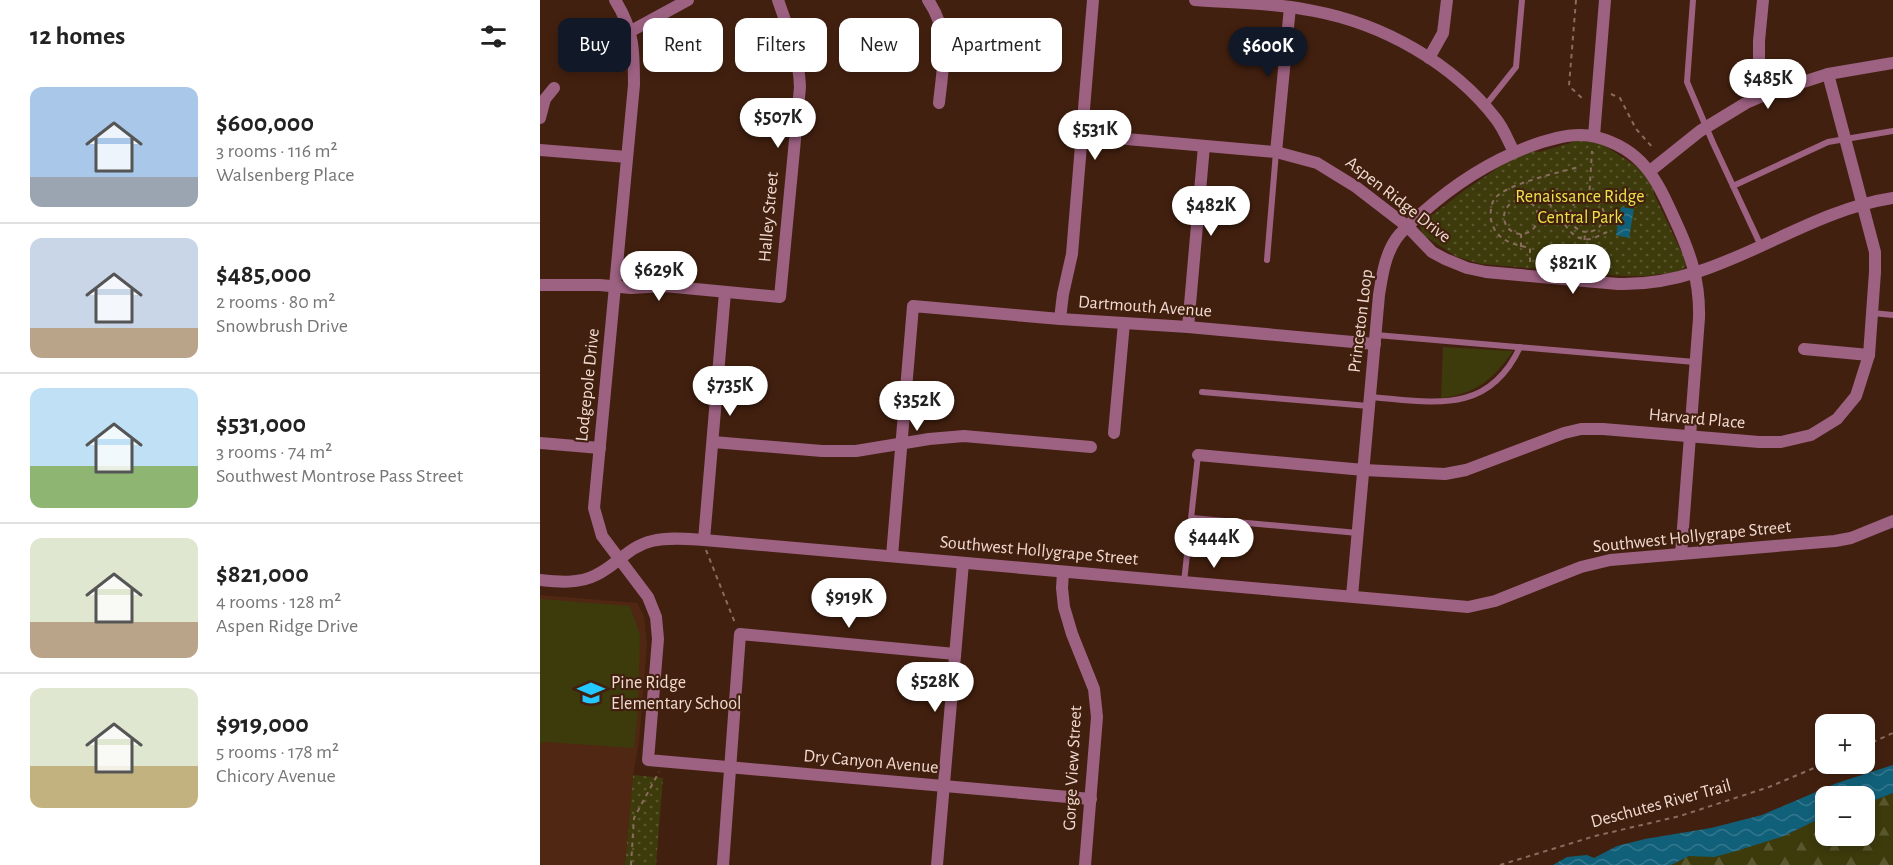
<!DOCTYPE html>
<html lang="en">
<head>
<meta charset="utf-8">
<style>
  body { margin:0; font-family:"Alegreya Sans",sans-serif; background:#f2f2f2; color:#222; height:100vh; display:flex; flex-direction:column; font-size:22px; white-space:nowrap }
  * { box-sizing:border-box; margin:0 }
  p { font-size:20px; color:#767676 }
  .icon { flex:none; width:33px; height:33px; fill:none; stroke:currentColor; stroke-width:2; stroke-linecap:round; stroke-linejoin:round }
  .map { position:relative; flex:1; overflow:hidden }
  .sheet { display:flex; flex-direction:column; background:#fff; width:540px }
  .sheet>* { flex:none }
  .top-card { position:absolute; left:18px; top:18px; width:570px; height:54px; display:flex; gap:12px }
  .tools { position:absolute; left:1275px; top:714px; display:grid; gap:12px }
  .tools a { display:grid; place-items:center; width:60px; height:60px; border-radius:12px; background:#fff; box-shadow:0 3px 9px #0003; font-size:30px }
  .price { position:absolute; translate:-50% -51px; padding:0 14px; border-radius:21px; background:#fff; color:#222; font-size:20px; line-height:39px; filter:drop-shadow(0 2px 3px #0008) }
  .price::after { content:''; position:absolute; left:50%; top:36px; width:18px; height:14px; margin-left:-9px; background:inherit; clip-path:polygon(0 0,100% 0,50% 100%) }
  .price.on { background:#111827; color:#fff }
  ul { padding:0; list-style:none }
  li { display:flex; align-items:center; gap:18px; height:150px; padding:0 30px }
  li+li { border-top:2px solid #e0e0e0 }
  li span { display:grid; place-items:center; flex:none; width:168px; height:120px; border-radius:12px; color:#555 }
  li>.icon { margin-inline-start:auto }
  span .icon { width:72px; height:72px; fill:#fffc; stroke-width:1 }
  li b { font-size:26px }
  h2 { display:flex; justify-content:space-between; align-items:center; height:72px; padding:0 30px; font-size:26px }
  .pill { padding:0 21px; border-radius:12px; background:#fff; box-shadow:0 3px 9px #0003; font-size:21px; line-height:54px }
  .pill.on { background:#111827; color:#fff }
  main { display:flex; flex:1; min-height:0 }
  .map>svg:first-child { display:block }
  .built { fill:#502712 }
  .grass { fill:#3d3b0c }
  .forest { fill:url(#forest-firs) }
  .park { fill:url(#park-dots) }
  .water { fill:url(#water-waves) }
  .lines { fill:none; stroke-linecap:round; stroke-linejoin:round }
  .path { stroke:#896c5e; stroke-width:2; stroke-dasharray:4.5 4.5; stroke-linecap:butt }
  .service { stroke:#9d6182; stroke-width:6 }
  .minor { stroke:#9d6182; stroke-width:12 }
  .labels { text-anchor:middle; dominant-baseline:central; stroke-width:4.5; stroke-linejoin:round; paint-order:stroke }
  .park-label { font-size:18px; fill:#eae34a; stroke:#42200f }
  .street-label { font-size:18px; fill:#f1dad0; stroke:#42200f }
  .poi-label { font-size:18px; fill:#f1dad0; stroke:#42200f; text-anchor:start }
</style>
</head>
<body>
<main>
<section class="sheet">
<h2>12 homes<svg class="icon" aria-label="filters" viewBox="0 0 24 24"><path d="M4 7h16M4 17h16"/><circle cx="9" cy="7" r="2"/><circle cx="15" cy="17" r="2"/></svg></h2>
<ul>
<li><span style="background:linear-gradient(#a9c7e8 75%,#9aa5b1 0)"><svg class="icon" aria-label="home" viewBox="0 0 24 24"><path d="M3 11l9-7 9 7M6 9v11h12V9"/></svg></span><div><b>$600,000</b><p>3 rooms · 116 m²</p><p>Walsenberg Place</p></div></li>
<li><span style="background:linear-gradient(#c9d6e8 75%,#b9a48a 0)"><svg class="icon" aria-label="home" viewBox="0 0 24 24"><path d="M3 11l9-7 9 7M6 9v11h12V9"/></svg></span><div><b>$485,000</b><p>2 rooms · 80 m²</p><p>Snowbrush Drive</p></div></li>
<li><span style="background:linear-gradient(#bfe0f5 65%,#8fb573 0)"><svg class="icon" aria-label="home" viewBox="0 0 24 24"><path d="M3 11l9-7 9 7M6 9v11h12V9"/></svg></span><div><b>$531,000</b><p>3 rooms · 74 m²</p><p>Southwest Montrose Pass Street</p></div></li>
<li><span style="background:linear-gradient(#dfe7d0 70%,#b9a48a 0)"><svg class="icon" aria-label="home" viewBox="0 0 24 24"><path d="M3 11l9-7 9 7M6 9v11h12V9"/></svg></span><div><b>$821,000</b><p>4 rooms · 128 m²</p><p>Aspen Ridge Drive</p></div></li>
<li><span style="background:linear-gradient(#dfe7d0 65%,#c2b280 0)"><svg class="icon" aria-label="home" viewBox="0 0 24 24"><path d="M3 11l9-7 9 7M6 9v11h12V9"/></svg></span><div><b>$919,000</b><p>5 rooms · 178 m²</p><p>Chicory Avenue</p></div></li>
</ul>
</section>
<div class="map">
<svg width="1353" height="865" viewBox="0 0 1353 865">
  <defs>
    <pattern id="forest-firs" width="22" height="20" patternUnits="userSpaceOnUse" patternTransform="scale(1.5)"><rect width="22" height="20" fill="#3d3b0c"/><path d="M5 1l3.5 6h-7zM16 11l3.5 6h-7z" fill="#5a572e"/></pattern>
    <pattern id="park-dots" width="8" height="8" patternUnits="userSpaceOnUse" patternTransform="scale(1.5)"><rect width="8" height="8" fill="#3d3b0c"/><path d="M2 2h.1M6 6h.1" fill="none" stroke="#5a572e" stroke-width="1.8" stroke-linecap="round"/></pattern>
    <pattern id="water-waves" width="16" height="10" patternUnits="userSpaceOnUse" patternTransform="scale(1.5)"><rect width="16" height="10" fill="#11607a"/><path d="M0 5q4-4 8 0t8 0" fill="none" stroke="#34768c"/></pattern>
  </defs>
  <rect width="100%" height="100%" fill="#42200f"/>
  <path class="built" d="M0,595l97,8 7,13 3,28 -8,98 -6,33 -8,90h-85z"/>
  <g class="grass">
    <path d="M903,347l70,4c-20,29 -38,43 -72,47z"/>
    <path d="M0,599l90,7 10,29 -2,75 -4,38 -89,-6 -5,2z"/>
  </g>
  <path class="forest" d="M1353,793v72h-222l18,-9h12l83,-20 41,-20 1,20h38l1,-32z"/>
  <g class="park">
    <path d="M1037,141c9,0 19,1 28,5 4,2 8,5 12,8 14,9 37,20 37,40l27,57 3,2 2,12 -5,6 -35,5h-22l-142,-12 -25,-7 -35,-23 -2,-10 3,-5 11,-5 31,-24 30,-20 4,-5 34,-14 7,1z"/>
    <path d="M93,775l30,3 -7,87h-31z"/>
  </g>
  <g class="water">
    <path d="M1081,207l13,2 -5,29 -13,-3z"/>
    <path d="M1353,765v28l-28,11 -1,-8h-38l-1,20 -41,20 -48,15 -22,6 -25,-1 -18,9h-118l14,-8 20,-2 7,3 23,-12 28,-7 66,-11 51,-13 75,-32z"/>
  </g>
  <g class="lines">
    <g class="path">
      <path d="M1036,0l-7,86 14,13"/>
      <path d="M1071,94l9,4 16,31 18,20"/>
      <circle cx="1047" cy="215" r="17"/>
      <path d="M1049,199l3,-48"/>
      <circle cx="981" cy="217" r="17"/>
      <path d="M991,202c30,-11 29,41 59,37 6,-1 12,-5 17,-7"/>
      <path d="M981,247v-13"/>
      <path d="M990,262v-14c-18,-4 -34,-7 -39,-28 -1,-7 0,-17 4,-22 12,-14 65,-26 84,-31"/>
      <path d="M1043,267l2,-35"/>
      <path d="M166,550l29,73"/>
      <path d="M1324,746l29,-13"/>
      <path d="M91,865l3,-47 25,-46"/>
      <path d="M960,865l95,-29 85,-20 89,-29 57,-24"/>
    </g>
    <g class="service">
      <path d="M1153,0l-6,82 26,61 48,103"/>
      <path d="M945,106l31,-39 6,-67"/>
      <path d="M1193,186l95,-44 65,-11"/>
      <path d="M727,260l9,-108"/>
      <path d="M1332,313l21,2"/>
      <path d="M836,335l319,27"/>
      <path d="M662,392l167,14"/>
      <path d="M830,397c63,5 118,19 150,-50"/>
      <path d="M652,518l166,15"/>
      <path d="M644,582l14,-127"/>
    </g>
    <g class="minor">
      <path d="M75,0c19,30 19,51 19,85l-40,423 8,28 46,61 8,20 2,22 -10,121 443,39"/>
      <path d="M388,0c23,34 15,64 11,103"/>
      <path d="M655,0c40,3 81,3 119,11 69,13 139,52 182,108 8,10 12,22 18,33"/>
      <path d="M1223,0l-4,41v25l10,27"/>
      <path d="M91,31l57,-31"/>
      <path d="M889,58l14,-25 4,-33"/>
      <path d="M0,118l5,-19 9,-11"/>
      <path d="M541,135l195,17 41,11 39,24 52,40 24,25 13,7 22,9 19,4 132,12c103,3 177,-71 275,-86"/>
      <path d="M1054,136l11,-136"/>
      <path d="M0,150l87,7"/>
      <path d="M736,152l14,-145"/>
      <path d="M1110,171l50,-40 46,-28 23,-10 59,-19 65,-11"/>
      <path d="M0,285h60l31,3 33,-2 116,11 20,-210c-1,-31 -12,-58 -22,-87"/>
      <path d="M520,319l3,-25 9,-40 21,-254"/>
      <path d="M648,327l16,-181"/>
      <path d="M1264,349l65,6"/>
      <path d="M574,433l10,-110"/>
      <path d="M173,442l109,9h34l73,-12 35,-3 127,11"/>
      <path d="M0,443l60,5"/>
      <path d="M658,455l166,15 81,4 21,-4 98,-37 17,-4h22l156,13h22l30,-7 26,-16 19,-23 13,-41 6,-83v-20l-47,-178"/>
      <path d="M164,540l21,-248"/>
      <path d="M352,556l21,-250 147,13 128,8 187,17"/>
      <path d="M523,572l-1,16 2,19 8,27 22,55 3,28 -12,148"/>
      <path d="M0,580c18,2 39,4 56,-5 20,-9 33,-29 56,-34 17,-4 35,-2 52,-1l764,67 27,-6 86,-34 29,-7 225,-19 16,-3 42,-17"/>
      <path d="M812,596l27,-301c3,-19 6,-40 17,-56 7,-10 17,-18 26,-26 36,-32 74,-56 120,-71 17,-5 36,-10 54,-5 46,12 60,41 78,81 16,34 26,62 25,100l-18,236"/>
      <path d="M183,865l17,-231 215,20"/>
      <path d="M397,865l26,-302"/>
    </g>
  </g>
  <defs>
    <symbol id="school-bare" viewBox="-9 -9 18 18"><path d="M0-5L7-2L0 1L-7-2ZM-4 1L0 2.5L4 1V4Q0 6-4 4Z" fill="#23c9fe" stroke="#42200f" stroke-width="2.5" paint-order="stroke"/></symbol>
  </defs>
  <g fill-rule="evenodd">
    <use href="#school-bare" x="32" y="674" width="38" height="38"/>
  </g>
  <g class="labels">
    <g class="park-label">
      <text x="1040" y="197">Renaissance Ridge<tspan x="1040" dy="21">Central Park</tspan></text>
    </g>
    <g class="street-label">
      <text transform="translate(858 200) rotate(38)">Aspen Ridge Drive</text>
      <text transform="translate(229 217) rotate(-85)">Halley Street</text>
      <text transform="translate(605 307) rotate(4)">Dartmouth Avenue</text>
      <text transform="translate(821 321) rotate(-83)">Princeton Loop</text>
      <text transform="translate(48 385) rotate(-84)">Lodgepole Drive</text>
      <text transform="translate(1157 419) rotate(5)">Harvard Place</text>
      <text transform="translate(1152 537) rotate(-6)">Southwest Hollygrape Street</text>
      <text transform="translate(499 551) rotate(5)">Southwest Hollygrape Street</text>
      <text transform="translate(331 762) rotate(5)">Dry Canyon Avenue</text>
      <text transform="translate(533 768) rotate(-87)">Gorge View Street</text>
      <text transform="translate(1121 804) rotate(-15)">Deschutes River Trail</text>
    </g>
    <g class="poi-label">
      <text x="71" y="683">Pine Ridge<tspan x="71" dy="21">Elementary School</tspan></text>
    </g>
  </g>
</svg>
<div class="tools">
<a>+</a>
<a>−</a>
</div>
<b class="price on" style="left:728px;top:78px">$600K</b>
<b class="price" style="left:1228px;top:110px">$485K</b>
<b class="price" style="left:238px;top:149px">$507K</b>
<b class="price" style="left:555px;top:161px">$531K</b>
<b class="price" style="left:671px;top:237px">$482K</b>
<b class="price" style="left:1033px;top:295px">$821K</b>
<b class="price" style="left:119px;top:302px">$629K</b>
<b class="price" style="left:190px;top:417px">$735K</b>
<b class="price" style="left:377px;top:432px">$352K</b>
<b class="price" style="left:674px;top:569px">$444K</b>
<b class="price" style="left:309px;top:629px">$919K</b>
<b class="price" style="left:395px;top:713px">$528K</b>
<div class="top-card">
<a class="pill on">Buy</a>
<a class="pill">Rent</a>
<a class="pill">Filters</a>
<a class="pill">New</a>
<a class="pill">Apartment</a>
</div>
</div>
</main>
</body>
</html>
